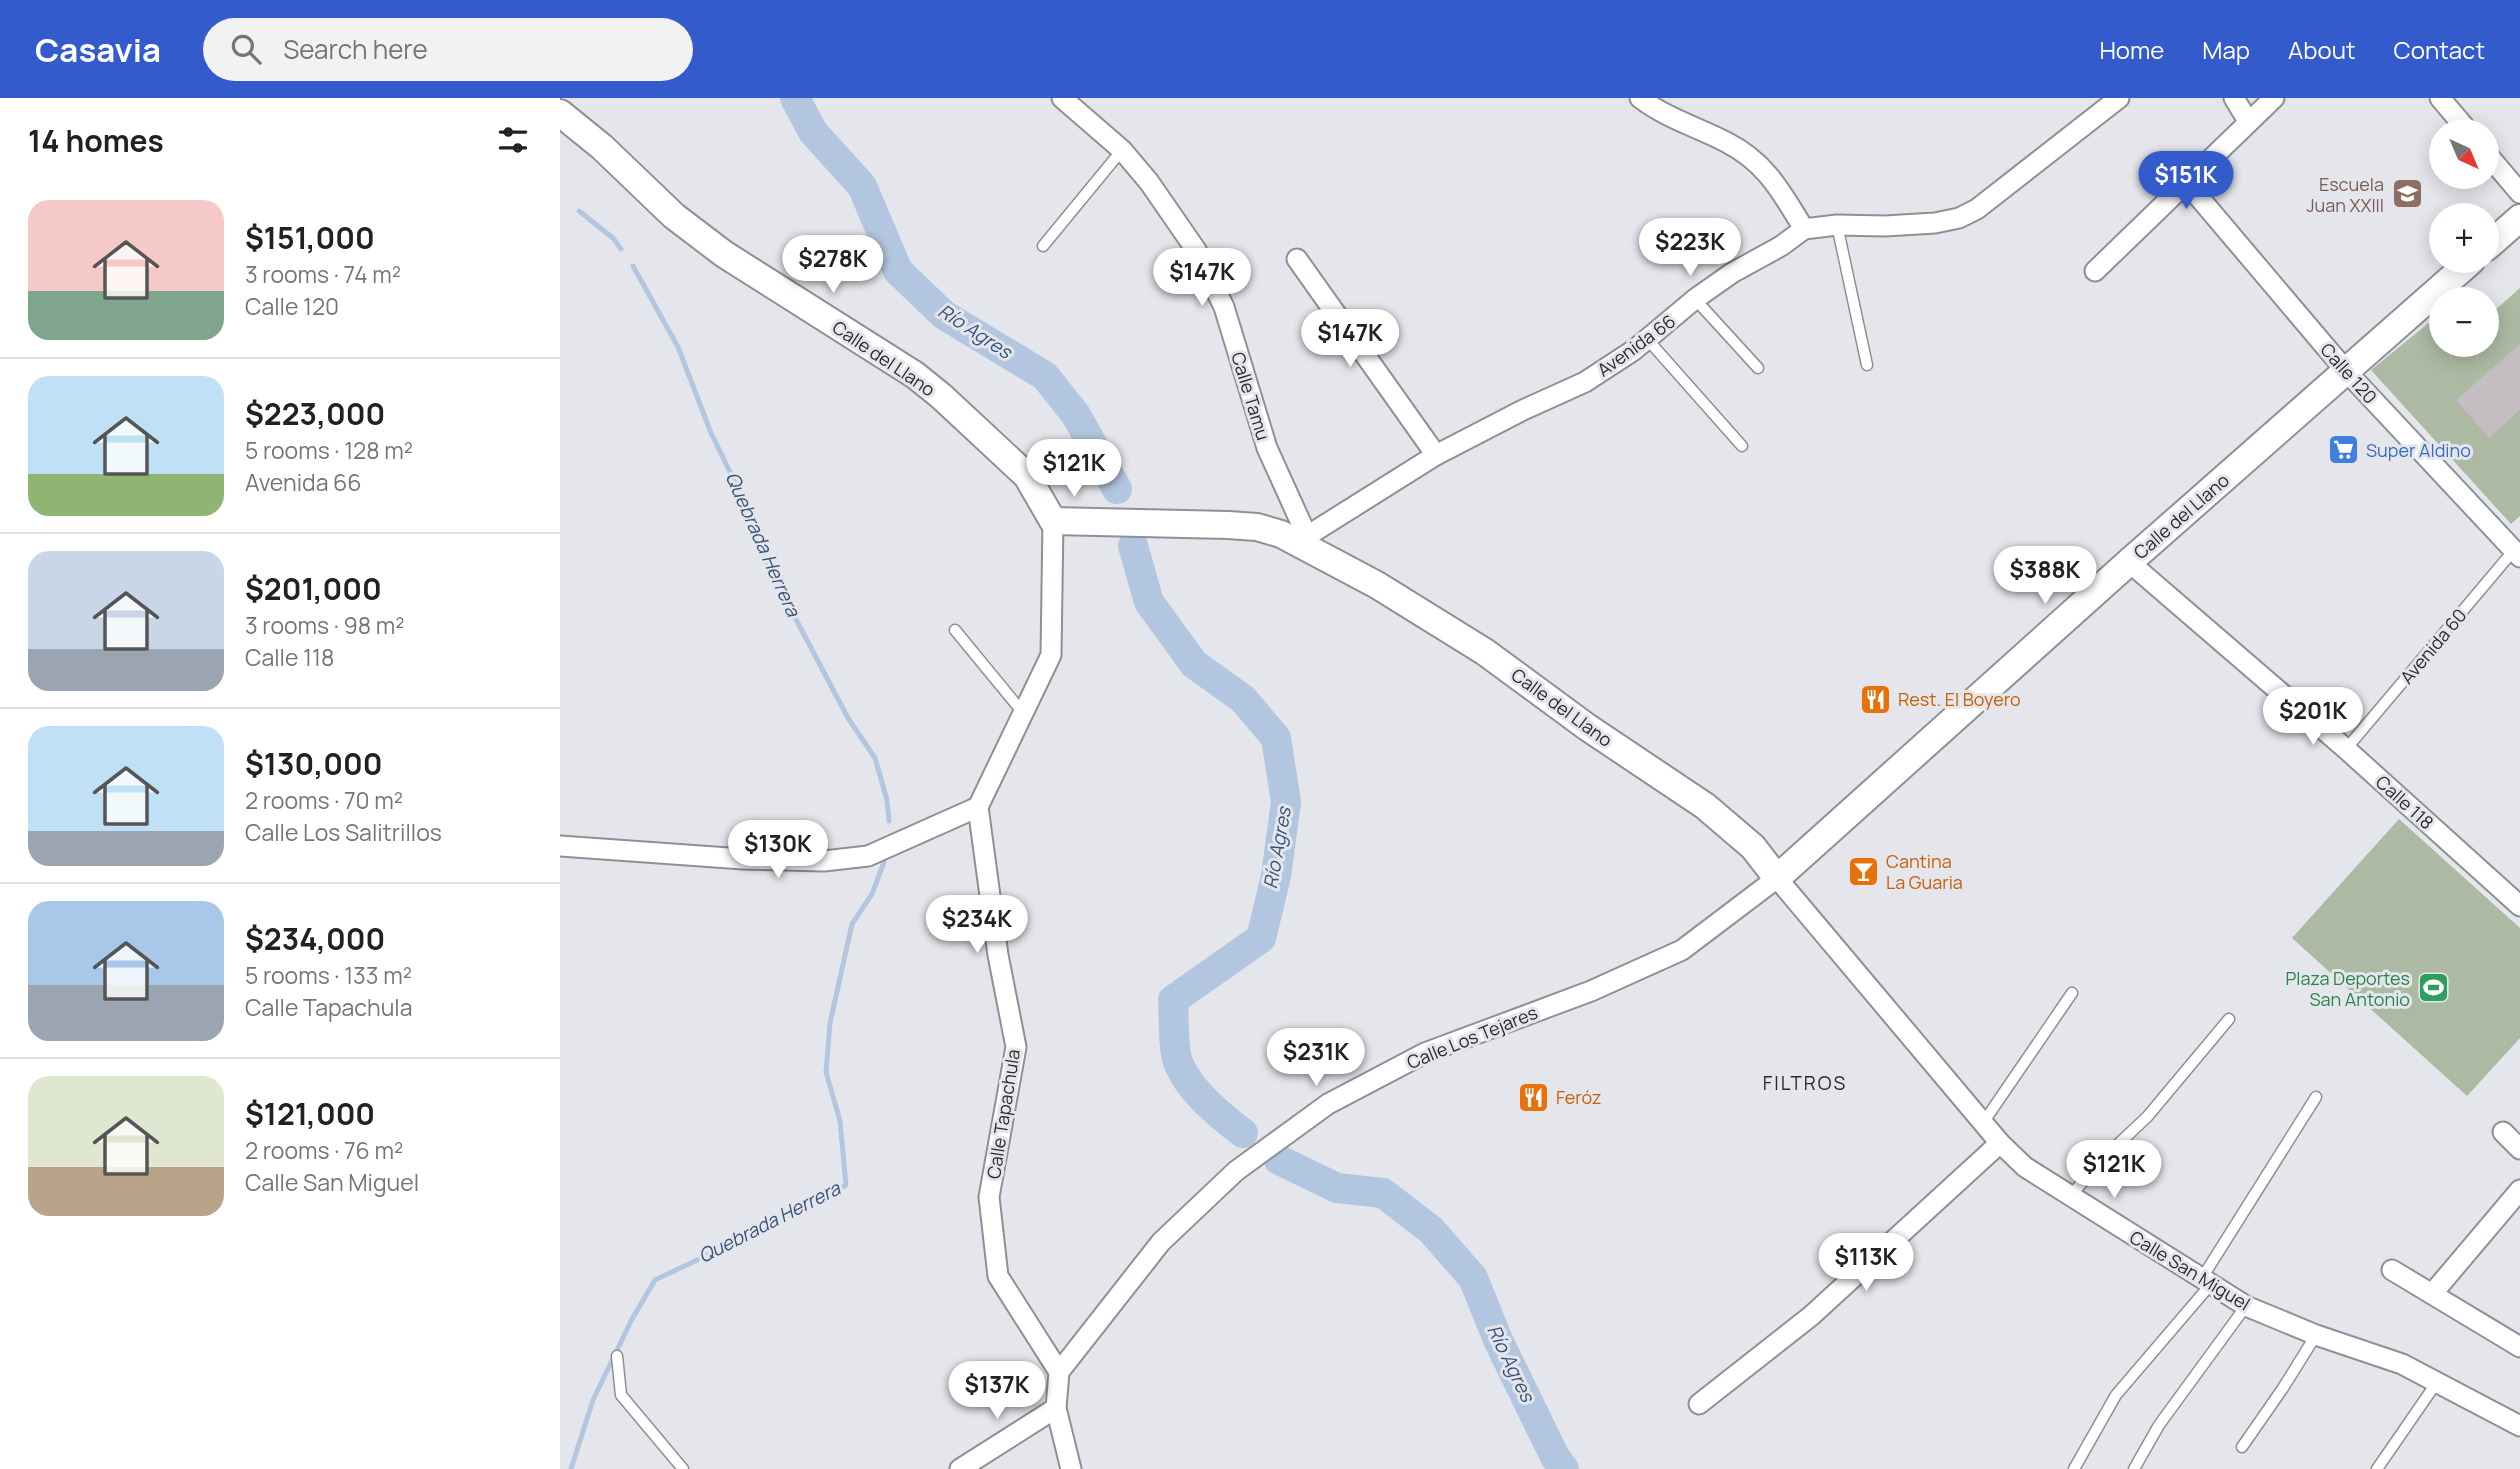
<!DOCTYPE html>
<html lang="en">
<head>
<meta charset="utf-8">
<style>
  body { margin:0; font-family:Manrope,sans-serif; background:#f2f2f2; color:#202124; height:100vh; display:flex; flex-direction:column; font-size:26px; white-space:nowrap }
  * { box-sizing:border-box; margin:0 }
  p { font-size:23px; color:#757577 }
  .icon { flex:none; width:38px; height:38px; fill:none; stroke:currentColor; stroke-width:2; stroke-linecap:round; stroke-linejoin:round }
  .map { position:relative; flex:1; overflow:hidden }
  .side { display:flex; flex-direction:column; background:#fff; width:560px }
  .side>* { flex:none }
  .needle { width:46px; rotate:136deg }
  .controls { position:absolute; left:1869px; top:21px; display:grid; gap:14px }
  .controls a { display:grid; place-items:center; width:70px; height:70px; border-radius:50%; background:#fff; box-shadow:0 4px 18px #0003; font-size:35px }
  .price { position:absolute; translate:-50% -60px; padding:0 16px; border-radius:24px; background:#fff; color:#222; font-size:23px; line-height:46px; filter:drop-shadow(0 2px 4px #0008) }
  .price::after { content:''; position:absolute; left:50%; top:42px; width:21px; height:16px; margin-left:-10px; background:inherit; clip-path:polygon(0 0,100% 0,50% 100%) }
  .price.current { background:#335bcb; color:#fff }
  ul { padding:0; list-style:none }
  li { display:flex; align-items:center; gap:21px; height:175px; padding:0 28px }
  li+li { border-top:2px solid #e0e0e0 }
  li span { display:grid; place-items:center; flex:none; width:196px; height:140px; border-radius:21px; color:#555 }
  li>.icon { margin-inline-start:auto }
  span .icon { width:84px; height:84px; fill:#fffc; stroke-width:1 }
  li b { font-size:30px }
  h2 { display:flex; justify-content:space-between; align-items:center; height:84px; padding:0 28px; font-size:30px }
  header { display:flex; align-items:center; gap:42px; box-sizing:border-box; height:98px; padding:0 35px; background:#335bcb; color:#fff }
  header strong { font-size:33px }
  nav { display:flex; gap:38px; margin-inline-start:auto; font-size:24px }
  .search { width:490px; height:63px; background:#f2f2f2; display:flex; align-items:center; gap:18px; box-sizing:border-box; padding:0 24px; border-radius:38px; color:#757577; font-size:26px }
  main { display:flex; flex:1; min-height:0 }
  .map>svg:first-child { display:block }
  .green { fill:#acbaa3 }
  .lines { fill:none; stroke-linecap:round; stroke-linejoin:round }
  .stream { stroke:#b3c6df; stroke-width:5 }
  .river { stroke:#b3c6df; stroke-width:30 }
  .building { fill:#c4bdc1 }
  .service-casing { stroke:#8e9096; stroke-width:13 }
  .minor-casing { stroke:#8e9096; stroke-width:23 }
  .secondary-casing { stroke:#8e9096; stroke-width:30 }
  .service { stroke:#fff; stroke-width:10 }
  .minor { stroke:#fff; stroke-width:19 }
  .secondary { stroke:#fff; stroke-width:26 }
  .labels { text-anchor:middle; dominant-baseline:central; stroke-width:6; stroke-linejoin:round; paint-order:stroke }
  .education-label { font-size:18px; fill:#785e54; stroke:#e4e6ec; text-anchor:end }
  .street-label { font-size:18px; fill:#292a2c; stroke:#e4e6ec }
  .shop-label { font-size:18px; fill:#366cbe; stroke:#e4e6ec; text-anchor:start }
  .food-label { font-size:18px; fill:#c56008; stroke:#e4e6ec; text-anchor:start }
  .leisure-label { font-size:18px; fill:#27864d; stroke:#e4e6ec; text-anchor:end }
  .water-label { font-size:19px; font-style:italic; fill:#385379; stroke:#e4e6ec }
  .neighbourhood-label { font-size:19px; letter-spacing:2px; fill:#292a2c; stroke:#e4e6ec }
</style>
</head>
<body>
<header>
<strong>Casavia</strong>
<div class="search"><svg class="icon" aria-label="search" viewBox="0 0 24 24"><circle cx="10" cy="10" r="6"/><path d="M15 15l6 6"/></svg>Search here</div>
<nav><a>Home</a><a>Map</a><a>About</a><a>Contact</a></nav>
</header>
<main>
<section class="side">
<h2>14 homes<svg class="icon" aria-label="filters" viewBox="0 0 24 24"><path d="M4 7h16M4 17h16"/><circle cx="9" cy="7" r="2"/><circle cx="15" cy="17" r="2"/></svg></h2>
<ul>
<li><span style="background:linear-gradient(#f6c9c9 65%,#7fa58c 0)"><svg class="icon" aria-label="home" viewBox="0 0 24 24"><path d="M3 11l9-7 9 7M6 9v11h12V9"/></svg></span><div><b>$151,000</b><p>3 rooms · 74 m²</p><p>Calle 120</p></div></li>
<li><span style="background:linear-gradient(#bfe0f5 70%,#8fb573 0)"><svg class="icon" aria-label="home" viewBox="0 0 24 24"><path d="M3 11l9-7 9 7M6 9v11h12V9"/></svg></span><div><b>$223,000</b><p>5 rooms · 128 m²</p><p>Avenida 66</p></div></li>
<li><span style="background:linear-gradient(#c9d6e8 70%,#9aa5b1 0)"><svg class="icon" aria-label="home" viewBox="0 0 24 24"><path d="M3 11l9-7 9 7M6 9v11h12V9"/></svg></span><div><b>$201,000</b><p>3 rooms · 98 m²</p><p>Calle 118</p></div></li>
<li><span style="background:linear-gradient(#bfe0f5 75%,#9aa5b1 0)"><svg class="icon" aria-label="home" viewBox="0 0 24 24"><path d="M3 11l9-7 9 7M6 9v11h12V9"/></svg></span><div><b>$130,000</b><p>2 rooms · 70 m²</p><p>Calle Los Salitrillos</p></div></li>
<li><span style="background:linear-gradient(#a9c7e8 60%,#9aa5b1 0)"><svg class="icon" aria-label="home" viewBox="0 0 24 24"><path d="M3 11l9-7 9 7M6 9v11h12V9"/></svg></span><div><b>$234,000</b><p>5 rooms · 133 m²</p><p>Calle Tapachula</p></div></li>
<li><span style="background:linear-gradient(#dfe7d0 65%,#b9a48a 0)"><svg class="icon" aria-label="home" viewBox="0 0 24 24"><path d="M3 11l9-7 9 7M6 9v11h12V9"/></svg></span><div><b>$121,000</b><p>2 rooms · 76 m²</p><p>Calle San Miguel</p></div></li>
</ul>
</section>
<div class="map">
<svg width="1960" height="1371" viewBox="0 0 1960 1371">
  <rect width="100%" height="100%" fill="#e4e6ec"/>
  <g class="green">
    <path d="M1960,190v228l-9,8 -140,-154 70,-57v32h46v-28z"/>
    <path d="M1839,721l121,109v110l-53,58 -175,-158z"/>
  </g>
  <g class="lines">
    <g class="stream">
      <path d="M19,113l34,27 8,11"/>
      <path d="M73,168l45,81 33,86 21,43 38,94 78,148 27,40 12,42 2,21"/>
      <path d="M11,1371l22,-69 39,-81 23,-39 74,-35 117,-60 -6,-64 -14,-49 4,-49 22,-99 20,-30 12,-32"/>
    </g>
    <g class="river">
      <path d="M235,0l18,34 49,54 36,85 46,44 101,61 31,39 41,74"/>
      <path d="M573,448l16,56 45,62 49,35 33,39 10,64 -10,74 -15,62 -88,62c1,17 0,37 3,55 7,31 43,60 67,78"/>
      <path d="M719,1062l58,28 46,5 48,37 42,48 25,62 57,117 9,12"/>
    </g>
  </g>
  <path class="building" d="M1960,246v66l-31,28 -33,-38z"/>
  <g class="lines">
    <defs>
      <g id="service">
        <path d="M1277,127l30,140"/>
        <path d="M483,148l79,-96"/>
        <path d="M1135,201l63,69"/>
        <path d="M1088,242l94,106"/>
        <path d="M395,532l69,84"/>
        <path d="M1786,651l168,-199"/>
        <path d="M1423,1025l89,-130"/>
        <path d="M1510,1098l43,-47 34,-32 82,-98"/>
        <path d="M1642,1180l114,-181"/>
        <path d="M57,1258l4,39 62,74"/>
        <path d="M1682,1349l41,-59 33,-53"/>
        <path d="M1514,1371l42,-74 95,-111"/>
        <path d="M1574,1371l25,-44 87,-119"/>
        <path d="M1817,1371l60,-87"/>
      </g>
      <g id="minor">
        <path d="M502,0l60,52 27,32 47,68 28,57 43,141 39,86"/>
        <path d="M1080,0c26,20 57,29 86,44 40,20 56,51 78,87"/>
        <path d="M1674,0l14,23"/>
        <path d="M1880,0l28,33"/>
        <path d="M1927,56l33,39"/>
        <path d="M1626,84l160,189 174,186"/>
        <path d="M737,161l139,196"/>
        <path d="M1535,173l179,-173"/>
        <path d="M493,423l-2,134 -73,152 20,148 18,92 -27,150 9,79 61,96"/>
        <path d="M736,445l140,-88 87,-45 62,-28 49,-32 61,-51 37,-26 49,-27 23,-17 33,-4 48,1 50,-3 24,-5 18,-9 142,-111"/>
        <path d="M1569,464l217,187 174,157"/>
        <path d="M0,748l183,13 81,2 44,-5 110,-49"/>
        <path d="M1943,1034l17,17"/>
        <path d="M1832,1172l128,77"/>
        <path d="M1872,1196l88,-104"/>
        <path d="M1139,1306l112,-88 189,-173"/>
        <path d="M400,1371l96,-61"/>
        <path d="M511,1371l-15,-61 3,-36 102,-130 75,-71 92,-67 97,-51 166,-62 91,-41 95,-72 223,265 25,24 221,139 70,29 86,29 118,62"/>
      </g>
      <g id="secondary">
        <path d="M0,15l42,34 72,69 50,38 191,121 26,21 86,80 26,45 175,4 29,2 24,7 96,51 108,67 102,75 118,79 48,41 24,31 352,-316 342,-301"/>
        <path d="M1927,149l33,-29"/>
      </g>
    </defs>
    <use href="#service" class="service-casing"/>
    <use href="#minor" class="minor-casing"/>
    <use href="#secondary" class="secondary-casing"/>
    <use href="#service" class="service"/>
    <use href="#minor" class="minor"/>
    <use href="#secondary" class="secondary"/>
  </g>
  <defs>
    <symbol id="school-square" viewBox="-11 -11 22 22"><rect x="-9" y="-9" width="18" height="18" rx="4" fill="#8d6e63" stroke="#e4e6ec"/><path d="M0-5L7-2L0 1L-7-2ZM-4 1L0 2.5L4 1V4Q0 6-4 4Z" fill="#fff"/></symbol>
    <symbol id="supermarket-square" viewBox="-11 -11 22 22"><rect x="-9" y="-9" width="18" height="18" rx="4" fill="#3f7fe0" stroke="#e4e6ec"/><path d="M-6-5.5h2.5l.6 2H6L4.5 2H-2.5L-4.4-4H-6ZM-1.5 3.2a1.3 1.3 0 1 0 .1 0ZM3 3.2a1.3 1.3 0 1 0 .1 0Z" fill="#fff"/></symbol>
    <symbol id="restaurant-square" viewBox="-11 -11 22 22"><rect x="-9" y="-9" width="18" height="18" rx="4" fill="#e8710a" stroke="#e4e6ec"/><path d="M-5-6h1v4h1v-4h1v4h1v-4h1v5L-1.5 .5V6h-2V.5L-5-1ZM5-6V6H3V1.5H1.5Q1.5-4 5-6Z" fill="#fff"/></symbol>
    <symbol id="bar-square" viewBox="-11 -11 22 22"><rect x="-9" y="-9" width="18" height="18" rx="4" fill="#e8710a" stroke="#e4e6ec"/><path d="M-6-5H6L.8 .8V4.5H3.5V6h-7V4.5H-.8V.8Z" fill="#fff"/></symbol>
    <symbol id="stadium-square" viewBox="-11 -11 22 22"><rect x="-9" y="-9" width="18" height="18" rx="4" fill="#2e9e5b" stroke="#e4e6ec"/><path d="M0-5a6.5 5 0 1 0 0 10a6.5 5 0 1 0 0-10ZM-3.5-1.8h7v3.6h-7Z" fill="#fff"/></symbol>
  </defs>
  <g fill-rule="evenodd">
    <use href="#school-square" x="1830" y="78" width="35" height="35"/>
    <use href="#supermarket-square" x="1766" y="334" width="35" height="35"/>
    <use href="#restaurant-square" x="1298" y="584" width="35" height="35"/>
    <use href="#bar-square" x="1286" y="756" width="35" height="35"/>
    <use href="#stadium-square" x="1856" y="872" width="35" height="35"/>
    <use href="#restaurant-square" x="956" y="982" width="35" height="35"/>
  </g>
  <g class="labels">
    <g class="education-label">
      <text x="1824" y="86">Escuela<tspan x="1824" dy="21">Juan XXIII</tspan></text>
    </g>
    <g class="street-label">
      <text transform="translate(1076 247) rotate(-36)">Avenida 66</text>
      <text transform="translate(324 260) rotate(34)">Calle del Llano</text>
      <text transform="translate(1789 275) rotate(48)">Calle 120</text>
      <text transform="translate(691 298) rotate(73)">Calle Tamu</text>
      <text transform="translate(1621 418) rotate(-41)">Calle del Llano</text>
      <text transform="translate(1873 548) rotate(-50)">Avenida 60</text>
      <text transform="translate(1002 609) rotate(36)">Calle del Llano</text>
      <text transform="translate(1845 704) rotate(42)">Calle 118</text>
      <text transform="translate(912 939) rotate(-22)">Calle Los Tejares</text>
      <text transform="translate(443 1016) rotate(-81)">Calle Tapachula</text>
      <text transform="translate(1630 1172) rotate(31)">Calle San Miguel</text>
    </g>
    <g class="shop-label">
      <text x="1806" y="352">Super Aldino</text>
    </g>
    <g class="food-label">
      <text x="1338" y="601">Rest. El Boyero</text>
      <text x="1326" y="763">Cantina<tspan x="1326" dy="21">La Guaria</tspan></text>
      <text x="996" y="999">Feróz</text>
    </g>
    <g class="leisure-label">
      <text x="1850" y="880">Plaza Deportes<tspan x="1850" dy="21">San Antonio</tspan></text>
    </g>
    <g class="water-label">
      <text transform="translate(415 233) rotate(33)">Río Agres</text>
      <text transform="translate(203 446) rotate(66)">Quebrada Herrera</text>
      <text transform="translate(717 750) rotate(-80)">Río Agres</text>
      <text transform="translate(209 1124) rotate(-27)">Quebrada Herrera</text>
      <text transform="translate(951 1265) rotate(64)">Río Agres</text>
    </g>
    <g class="neighbourhood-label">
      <text x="1245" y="985">FILTROS</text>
    </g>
  </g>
</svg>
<div class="controls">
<a><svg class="needle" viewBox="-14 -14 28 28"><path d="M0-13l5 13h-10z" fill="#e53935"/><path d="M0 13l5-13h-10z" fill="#757577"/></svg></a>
<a>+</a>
<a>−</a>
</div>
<b class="price current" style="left:1626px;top:113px">$151K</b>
<b class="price" style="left:1130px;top:180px">$223K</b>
<b class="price" style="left:273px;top:197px">$278K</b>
<b class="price" style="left:642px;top:210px">$147K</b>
<b class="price" style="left:790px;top:271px">$147K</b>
<b class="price" style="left:514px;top:401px">$121K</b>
<b class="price" style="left:1485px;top:508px">$388K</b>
<b class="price" style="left:1753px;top:649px">$201K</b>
<b class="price" style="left:218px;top:782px">$130K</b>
<b class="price" style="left:417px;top:857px">$234K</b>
<b class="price" style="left:756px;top:990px">$231K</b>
<b class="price" style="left:1554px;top:1102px">$121K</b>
<b class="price" style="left:1306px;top:1195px">$113K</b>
<b class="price" style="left:437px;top:1323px">$137K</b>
</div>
</main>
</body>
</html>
